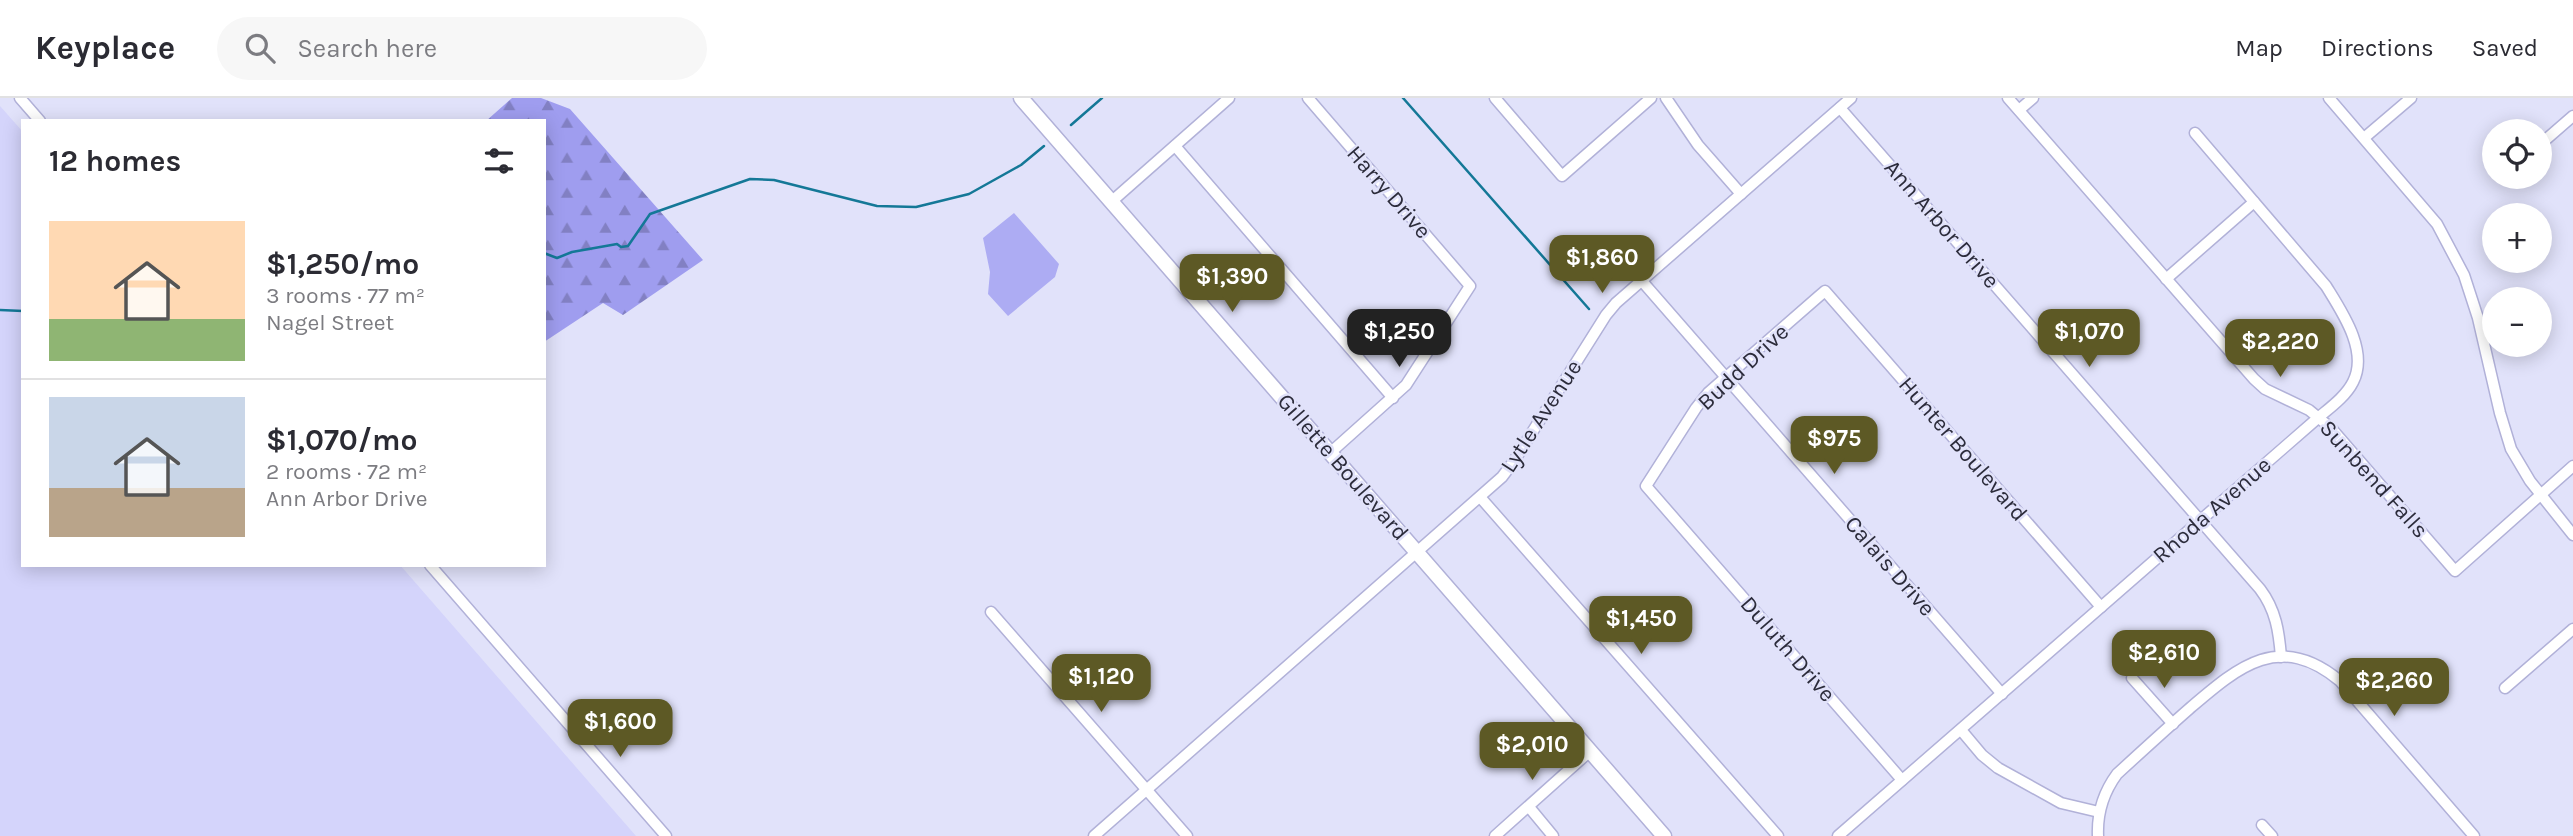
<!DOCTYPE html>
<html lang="en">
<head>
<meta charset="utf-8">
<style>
  body { margin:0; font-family:Karla,sans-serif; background:#f7f7f7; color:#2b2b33; height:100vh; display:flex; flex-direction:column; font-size:26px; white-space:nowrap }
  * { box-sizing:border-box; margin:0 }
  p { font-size:23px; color:#7c7c81 }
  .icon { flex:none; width:38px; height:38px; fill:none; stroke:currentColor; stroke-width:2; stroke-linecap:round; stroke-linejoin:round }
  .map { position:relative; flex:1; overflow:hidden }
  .details { position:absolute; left:21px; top:21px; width:525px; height:448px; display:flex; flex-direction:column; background:#fff; border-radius:0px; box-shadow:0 4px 18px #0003 }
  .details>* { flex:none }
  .buttons { position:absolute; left:2482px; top:21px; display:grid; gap:14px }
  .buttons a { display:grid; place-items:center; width:70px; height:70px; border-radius:50%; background:#fff; box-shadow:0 4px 18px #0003; font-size:35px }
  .price { position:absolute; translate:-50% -60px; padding:0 16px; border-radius:14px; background:#5d5925; color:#fff; font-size:23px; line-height:46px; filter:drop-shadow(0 2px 4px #0008) }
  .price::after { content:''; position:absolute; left:50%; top:42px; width:21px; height:16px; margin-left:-10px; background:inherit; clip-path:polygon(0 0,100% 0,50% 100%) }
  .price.active { background:#222; color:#fff }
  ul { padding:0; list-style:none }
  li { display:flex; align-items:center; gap:21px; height:175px; padding:0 28px }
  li+li { border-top:2px solid #e1e1e2 }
  li span { display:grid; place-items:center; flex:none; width:196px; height:140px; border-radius:0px; color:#555 }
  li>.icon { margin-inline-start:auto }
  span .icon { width:84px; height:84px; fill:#fffc; stroke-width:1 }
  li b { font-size:30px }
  h2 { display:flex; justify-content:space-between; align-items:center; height:84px; padding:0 28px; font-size:30px }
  header { display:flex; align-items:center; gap:42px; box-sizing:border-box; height:98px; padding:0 35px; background:#fff; border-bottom:2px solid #e1e1e2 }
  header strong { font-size:33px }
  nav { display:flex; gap:38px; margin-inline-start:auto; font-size:24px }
  .search { width:490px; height:63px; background:#f7f7f7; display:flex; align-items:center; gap:18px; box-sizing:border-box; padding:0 24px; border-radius:38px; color:#7c7c81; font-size:26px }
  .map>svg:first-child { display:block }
  .built { fill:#d4d4fb }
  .grass { fill:#adacf3 }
  .forest { fill:url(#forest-firs) }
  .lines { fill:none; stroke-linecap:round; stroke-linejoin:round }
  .stream { stroke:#147897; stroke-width:2.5 }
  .minor-casing { stroke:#b1b1d8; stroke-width:13 }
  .major-casing { stroke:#b1b1d8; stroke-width:17 }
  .minor { stroke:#fff; stroke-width:10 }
  .major { stroke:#fff; stroke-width:14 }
  .labels { text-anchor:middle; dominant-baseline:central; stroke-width:5; stroke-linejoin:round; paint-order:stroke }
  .street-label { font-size:23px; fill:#2c2c3b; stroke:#e1e2fa }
</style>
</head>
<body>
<header>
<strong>Keyplace</strong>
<div class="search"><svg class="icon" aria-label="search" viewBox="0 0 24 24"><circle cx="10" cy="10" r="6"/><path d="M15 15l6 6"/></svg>Search here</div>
<nav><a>Map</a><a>Directions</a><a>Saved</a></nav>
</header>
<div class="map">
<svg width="2573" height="738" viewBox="0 0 2573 738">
  <defs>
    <pattern id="forest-firs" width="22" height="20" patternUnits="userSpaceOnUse" patternTransform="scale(1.75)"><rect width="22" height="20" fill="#9f9def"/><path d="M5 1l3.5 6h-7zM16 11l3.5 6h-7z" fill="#8280c3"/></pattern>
  </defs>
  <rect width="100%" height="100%" fill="#e1e2fa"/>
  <path class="built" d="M0,8l23,26v433h377l236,271h-636z"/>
  <path class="grass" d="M1014,115l45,51 -4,13 -47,39 -20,-22 2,-22 -7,-34z"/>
  <path class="forest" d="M512,0h29l29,11 133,151 -80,55 -20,-12 -59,39v-221h-58z"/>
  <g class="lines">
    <g class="stream">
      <path d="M1403,0l186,211"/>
      <path d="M1071,27l31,-27"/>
      <path d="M544,155l13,5 15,-6 45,-8 4,3 7,-1 22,-32 100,-35 24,1 103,26 39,1 53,-13 52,-29 23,-19"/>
      <path d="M0,212l23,1"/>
    </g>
    <defs>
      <g id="minor">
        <path d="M20,0l20,23"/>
        <path d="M1308,0l162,188 -64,99 -76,68"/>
        <path d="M1495,0l67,78 89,-78"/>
        <path d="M1666,0l32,47 43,49"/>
        <path d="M2008,0l246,281 11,10 44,21 22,18 124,143 118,-105"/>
        <path d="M2329,0l108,126 27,51 14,43 22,95 11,36 19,32 43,54"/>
        <path d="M1840,10l420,481c16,21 19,43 21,68"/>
        <path d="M2019,12l14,-12"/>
        <path d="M2364,40l47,-40"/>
        <path d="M2543,44l30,-26"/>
        <path d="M1175,48l218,252"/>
        <path d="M1111,104l118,-104"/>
        <path d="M2166,181l88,-77"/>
        <path d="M1641,182l361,414"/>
        <path d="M1480,399l298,339"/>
        <path d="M430,467l236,271"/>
        <path d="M991,514l196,224"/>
        <path d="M2132,580l41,46"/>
        <path d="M2505,590l68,-59"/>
        <path d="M1961,632l21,25 16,13 63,35 38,9"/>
        <path d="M1902,682l-256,-294 50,-78 12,-15 110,-96 7,-6 276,316"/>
        <path d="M1529,709l24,29"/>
        <path d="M2262,727l10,11"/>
        <path d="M1094,738l408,-359 12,-16 92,-146 10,-12 235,-205"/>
        <path d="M1495,738l94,-84"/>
        <path d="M1838,738l481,-419c12,-10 27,-21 34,-35 16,-31 -11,-70 -27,-96l-131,-153"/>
        <path d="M2098,738c-1,-23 5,-43 19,-62 24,-22 48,-44 72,-65 48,-41 90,-79 151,-28l134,155"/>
      </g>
      <path id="major" d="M1021,0l643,738"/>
    </defs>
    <use href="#minor" class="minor-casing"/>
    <use href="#major" class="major-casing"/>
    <use href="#minor" class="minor"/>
    <use href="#major" class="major"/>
  </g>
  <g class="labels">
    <g class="street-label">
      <text transform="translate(1389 94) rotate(49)">Harry Drive</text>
      <text transform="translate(1942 126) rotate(49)">Ann Arbor Drive</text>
      <text transform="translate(1743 269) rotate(-43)">Budd Drive</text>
      <text transform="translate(1541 318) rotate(-57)">Lytle Avenue</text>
      <text transform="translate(1963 351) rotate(49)">Hunter Boulevard</text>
      <text transform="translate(1343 369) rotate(49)">Gillette Boulevard</text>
      <text transform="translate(2374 381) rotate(48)">Sunbend Falls</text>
      <text transform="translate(2212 412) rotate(-41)">Rhoda Avenue</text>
      <text transform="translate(1890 468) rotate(49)">Calais Drive</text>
      <text transform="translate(1788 551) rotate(49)">Duluth Drive</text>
    </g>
  </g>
</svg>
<div class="buttons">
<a><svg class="icon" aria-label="locate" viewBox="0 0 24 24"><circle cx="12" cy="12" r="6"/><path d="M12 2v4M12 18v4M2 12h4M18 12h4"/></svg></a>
<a>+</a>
<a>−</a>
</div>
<b class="price" style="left:1602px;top:197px">$1,860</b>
<b class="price" style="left:1232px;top:216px">$1,390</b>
<b class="price active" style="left:1399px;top:271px">$1,250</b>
<b class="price" style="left:2089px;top:271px">$1,070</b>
<b class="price" style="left:2280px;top:281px">$2,220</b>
<b class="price" style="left:1834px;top:378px">$975</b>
<b class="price" style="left:1641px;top:558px">$1,450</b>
<b class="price" style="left:2164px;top:592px">$2,610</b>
<b class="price" style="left:1101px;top:616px">$1,120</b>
<b class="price" style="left:2394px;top:620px">$2,260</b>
<b class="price" style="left:620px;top:661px">$1,600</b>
<b class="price" style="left:1532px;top:684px">$2,010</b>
<section class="details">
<h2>12 homes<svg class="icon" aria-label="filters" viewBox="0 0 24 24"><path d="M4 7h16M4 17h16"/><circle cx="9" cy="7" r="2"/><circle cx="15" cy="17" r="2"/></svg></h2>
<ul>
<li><span style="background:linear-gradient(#ffd9b3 70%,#8fb573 0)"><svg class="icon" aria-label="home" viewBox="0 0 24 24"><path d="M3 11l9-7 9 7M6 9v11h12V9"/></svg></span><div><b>$1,250/mo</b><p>3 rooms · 77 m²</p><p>Nagel Street</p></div></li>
<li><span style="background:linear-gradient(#c9d6e8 65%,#b9a48a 0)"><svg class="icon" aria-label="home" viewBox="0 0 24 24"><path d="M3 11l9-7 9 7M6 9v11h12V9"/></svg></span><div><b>$1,070/mo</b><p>2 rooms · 72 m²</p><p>Ann Arbor Drive</p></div></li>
</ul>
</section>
</div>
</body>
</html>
